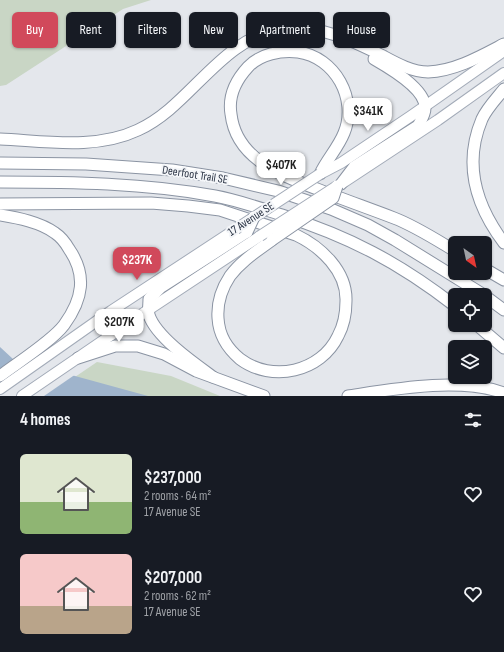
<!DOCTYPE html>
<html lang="en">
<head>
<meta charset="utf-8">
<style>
  body { margin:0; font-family:"Sofia Sans Condensed",sans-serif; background:#20242c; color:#f1f3f6; height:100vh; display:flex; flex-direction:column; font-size:15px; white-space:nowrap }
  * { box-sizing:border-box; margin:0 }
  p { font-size:13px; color:#9ea1a6 }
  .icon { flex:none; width:22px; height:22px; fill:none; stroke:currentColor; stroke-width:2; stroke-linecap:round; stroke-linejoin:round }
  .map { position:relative; height:396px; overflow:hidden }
  .side { display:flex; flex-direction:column; background:#171b24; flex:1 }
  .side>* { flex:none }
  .top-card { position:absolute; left:12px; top:12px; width:480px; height:36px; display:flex; gap:8px }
  .needle { width:26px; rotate:147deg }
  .fabs { position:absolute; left:448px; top:236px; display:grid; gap:8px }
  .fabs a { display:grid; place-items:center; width:44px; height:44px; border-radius:6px; background:#171b24; box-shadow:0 1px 3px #0004; font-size:20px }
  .price { position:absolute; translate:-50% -34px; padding:0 9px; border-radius:8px; background:#fff; color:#222; font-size:13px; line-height:26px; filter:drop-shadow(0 1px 2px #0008) }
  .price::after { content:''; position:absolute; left:50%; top:24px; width:12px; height:9px; margin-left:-6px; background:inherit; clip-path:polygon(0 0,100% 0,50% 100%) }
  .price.active { background:#d1495b; color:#fff }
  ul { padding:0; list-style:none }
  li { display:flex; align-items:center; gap:12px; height:100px; padding:0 20px }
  li span { display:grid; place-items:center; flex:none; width:112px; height:80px; border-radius:6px; color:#555 }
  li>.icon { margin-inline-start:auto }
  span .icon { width:48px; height:48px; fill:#fffc; stroke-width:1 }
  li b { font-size:17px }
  h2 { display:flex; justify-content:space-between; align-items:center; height:48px; padding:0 20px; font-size:17px }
  .chip { padding:0 14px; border-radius:6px; background:#171b24; box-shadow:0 1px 3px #0004; font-size:14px; line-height:36px }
  .chip.active { background:#d1495b; color:#fff }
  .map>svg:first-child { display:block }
  .green { fill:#c9d6c5 }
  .water { fill:#9fb4cc }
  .pier { fill:#e4e7ec }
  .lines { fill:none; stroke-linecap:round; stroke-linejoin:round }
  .major-casing { stroke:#a3abb8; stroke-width:12 }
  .highway-casing { stroke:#8b94a3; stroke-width:13 }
  .major { stroke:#fff; stroke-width:10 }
  .highway { stroke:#fff; stroke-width:11 }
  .major-bridge-casing { stroke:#a3abb8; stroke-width:12; stroke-linecap:butt }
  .highway-bridge-casing { stroke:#8b94a3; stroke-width:13; stroke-linecap:butt }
  .major-bridge { stroke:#fff; stroke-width:10 }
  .highway-bridge { stroke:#fff; stroke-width:11 }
  .labels { text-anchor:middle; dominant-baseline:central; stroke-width:4; stroke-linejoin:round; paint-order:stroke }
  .street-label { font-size:12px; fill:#2b3445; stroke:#f4f6f9 }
</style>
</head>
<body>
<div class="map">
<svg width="504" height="396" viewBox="0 0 504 396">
  <rect width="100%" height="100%" fill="#e4e7ec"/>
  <g class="green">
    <path d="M0,0h151l-28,9 -117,76 -6,1z"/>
    <path d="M97,362l74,14 49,20h-173z"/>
  </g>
  <path class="water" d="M0,347l13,12 135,37h-127l-21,-4z"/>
  <path class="pier" d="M17,358l59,16 -32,22h-33l-11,-2v-24z"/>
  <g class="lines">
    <defs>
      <g id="major">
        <path d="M320,174l21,-11 70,-47 93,-65"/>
        <path d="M344,182l94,-62 66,-47"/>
        <path d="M0,389l111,-78 125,-82"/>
        <path d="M22,396l126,-86 112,-74"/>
      </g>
      <g id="highway">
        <path d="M504,89c-8,10 -17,19 -22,30 -19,45 -6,87 22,124"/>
        <path d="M0,139c45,2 96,11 138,-9 53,-24 82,-92 144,-101 36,-5 69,11 101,27 13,7 29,16 45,16 27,-1 53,-16 76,-28"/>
        <path d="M0,163l86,1 86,6 51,8 55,13 53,18 37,16 27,15 89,55"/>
        <path d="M320,174c7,-15 18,-26 24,-41 14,-34 -9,-76 -46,-81 -17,-2 -38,2 -50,15 -12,13 -20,29 -17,47 5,45 50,61 86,75 25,10 51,19 77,29 21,8 41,21 61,33"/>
        <path d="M0,182c71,0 145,1 215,14 22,4 45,12 67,19 68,22 116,47 173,91"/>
        <path d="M341,184l13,-17 64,-41c3,-6 7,-11 7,-18 1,-19 -37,-41 -51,-49"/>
        <path d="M0,204l151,-1 37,3 32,4 76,25c25,12 51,36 50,66 0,12 -2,24 -8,35 -17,36 -66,47 -98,23 -13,-11 -21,-23 -22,-41 -1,-15 4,-30 12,-42 11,-15 27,-25 42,-36"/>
        <path d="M0,215c18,3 40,7 55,18 6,4 10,9 14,16 18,26 14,50 -5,76 -12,16 -47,38 -64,51"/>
        <path d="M485,269l19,11"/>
        <path d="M485,296l19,14"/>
        <path d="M477,325l27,23"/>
        <path d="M78,358l37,-12h23l26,8 32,17 68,25"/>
        <path d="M213,377c-18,-13 -57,-40 -64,-62 -1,-5 0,-11 0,-16l11,-11 87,-56"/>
        <path d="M348,396c46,-7 111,-19 156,-3"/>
      </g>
    </defs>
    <use href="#major" class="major-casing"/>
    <use href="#highway" class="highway-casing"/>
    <use href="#major" class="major"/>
    <use href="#highway" class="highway"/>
    <defs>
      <g id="major-bridge">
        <path d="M236,229l84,-55"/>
        <path d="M260,236l77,-50"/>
      </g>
      <g id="highway-bridge">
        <path d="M247,232l7,-15"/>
        <path d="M272,240l61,-42 4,-12"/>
      </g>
    </defs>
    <use href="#major-bridge" class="major-bridge-casing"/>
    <use href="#highway-bridge" class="highway-bridge-casing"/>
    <use href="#major-bridge" class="major-bridge"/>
    <use href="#highway-bridge" class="highway-bridge"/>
  </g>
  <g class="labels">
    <g class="street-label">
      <text transform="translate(195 175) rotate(9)">Deerfoot Trail SE</text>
      <text transform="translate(251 219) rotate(-33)">17 Avenue SE</text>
    </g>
  </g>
</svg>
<div class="fabs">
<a><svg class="needle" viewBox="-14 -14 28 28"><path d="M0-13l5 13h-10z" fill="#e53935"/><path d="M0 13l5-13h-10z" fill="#9ea1a6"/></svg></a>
<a><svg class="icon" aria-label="locate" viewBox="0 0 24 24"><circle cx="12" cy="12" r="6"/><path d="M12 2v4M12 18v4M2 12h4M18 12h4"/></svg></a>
<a><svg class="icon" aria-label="layers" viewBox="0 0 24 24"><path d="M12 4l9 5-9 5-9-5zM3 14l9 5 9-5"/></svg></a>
</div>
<b class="price" style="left:368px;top:132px">$341K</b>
<b class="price" style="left:281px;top:186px">$407K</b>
<b class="price active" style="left:137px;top:281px">$237K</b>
<b class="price" style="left:119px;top:343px">$207K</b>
<div class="top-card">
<a class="chip active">Buy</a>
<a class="chip">Rent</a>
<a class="chip">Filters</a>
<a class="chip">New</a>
<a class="chip">Apartment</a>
<a class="chip">House</a>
</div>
</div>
<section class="side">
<h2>4 homes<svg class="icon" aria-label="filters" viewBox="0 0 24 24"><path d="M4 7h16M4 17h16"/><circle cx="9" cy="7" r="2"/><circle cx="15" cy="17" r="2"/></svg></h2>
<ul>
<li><span style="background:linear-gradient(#dfe7d0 60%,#8fb573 0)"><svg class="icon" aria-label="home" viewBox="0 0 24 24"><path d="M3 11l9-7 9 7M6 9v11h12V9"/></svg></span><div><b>$237,000</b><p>2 rooms · 64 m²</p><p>17 Avenue SE</p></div><svg class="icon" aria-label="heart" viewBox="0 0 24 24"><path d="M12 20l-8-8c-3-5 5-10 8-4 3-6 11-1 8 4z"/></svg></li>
<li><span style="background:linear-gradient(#f6c9c9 65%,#b9a48a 0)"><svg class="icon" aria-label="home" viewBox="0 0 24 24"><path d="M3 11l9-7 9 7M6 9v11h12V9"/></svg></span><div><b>$207,000</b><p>2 rooms · 62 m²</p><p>17 Avenue SE</p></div><svg class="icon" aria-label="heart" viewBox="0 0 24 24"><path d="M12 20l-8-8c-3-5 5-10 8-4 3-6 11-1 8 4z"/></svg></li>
</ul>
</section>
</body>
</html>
